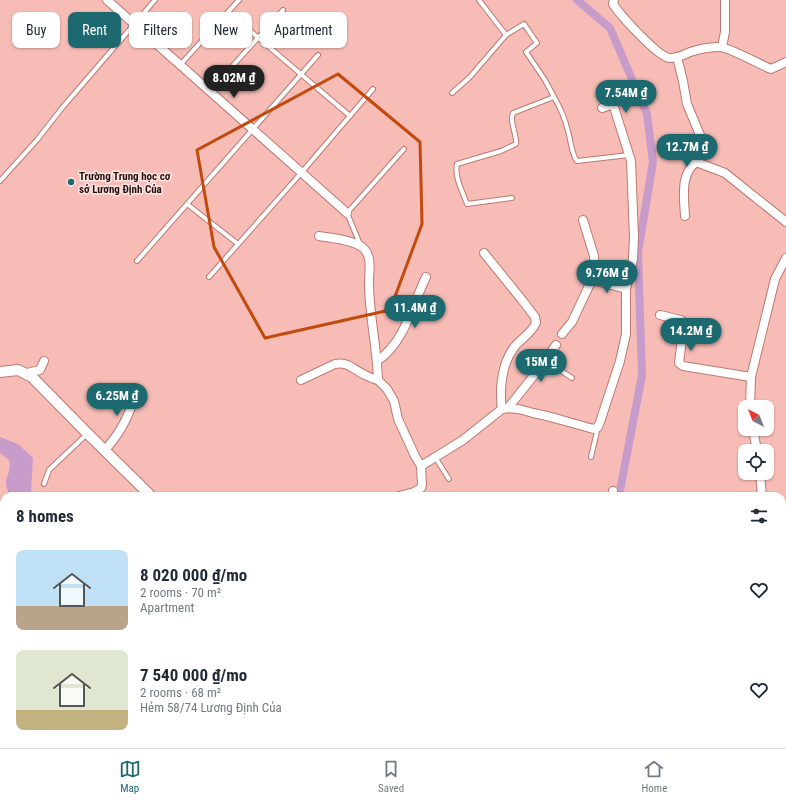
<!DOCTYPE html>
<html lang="en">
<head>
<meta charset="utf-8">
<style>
  body { margin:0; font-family:"Roboto Condensed",sans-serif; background:#f6f6f7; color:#1f2937; height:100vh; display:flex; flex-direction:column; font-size:15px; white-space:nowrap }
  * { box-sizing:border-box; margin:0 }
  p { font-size:13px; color:#747a83 }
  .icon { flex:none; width:22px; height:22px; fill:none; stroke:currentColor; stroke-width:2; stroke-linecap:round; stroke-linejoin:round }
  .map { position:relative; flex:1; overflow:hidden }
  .sheet { position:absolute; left:0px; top:492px; width:786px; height:256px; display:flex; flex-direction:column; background:#fff; border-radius:12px 12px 0 0; box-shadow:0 1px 3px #0004 }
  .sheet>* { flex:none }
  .guide { position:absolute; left:12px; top:12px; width:400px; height:36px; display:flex; gap:8px }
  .needle { width:26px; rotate:318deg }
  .tools { position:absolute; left:738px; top:400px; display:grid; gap:8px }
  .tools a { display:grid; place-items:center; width:36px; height:36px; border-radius:8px; background:#fff; box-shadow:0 1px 3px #0004; font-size:20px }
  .price { position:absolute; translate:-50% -34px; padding:0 9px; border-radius:14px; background:#1d6970; color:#fff; font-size:13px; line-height:26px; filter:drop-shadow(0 1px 2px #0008) }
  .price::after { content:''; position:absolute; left:50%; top:24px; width:12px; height:9px; margin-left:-6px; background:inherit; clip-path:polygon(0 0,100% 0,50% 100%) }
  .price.active { background:#222; color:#fff }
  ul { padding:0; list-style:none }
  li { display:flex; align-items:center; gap:12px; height:100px; padding:0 16px }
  li span { display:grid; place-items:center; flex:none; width:112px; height:80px; border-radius:8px; color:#555 }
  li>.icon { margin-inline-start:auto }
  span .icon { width:48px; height:48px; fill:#fffc; stroke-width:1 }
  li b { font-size:17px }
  h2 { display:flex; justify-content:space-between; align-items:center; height:48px; padding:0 16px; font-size:17px }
  .pill { padding:0 14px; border-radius:8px; background:#fff; box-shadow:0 1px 3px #0004; font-size:14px; line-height:36px }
  .pill.active { background:#1d6970; color:#fff }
  .menu { display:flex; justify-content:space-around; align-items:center; height:56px; border-top:1px solid #e0e1e3; background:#fff; font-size:11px; color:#747a83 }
  .menu a { display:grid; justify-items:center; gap:2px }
  .menu .active { color:#1d6970 }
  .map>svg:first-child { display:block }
  .water { fill:#c79cca }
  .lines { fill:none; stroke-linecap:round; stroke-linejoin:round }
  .stream { stroke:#c79cca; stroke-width:2 }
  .canal { stroke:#c79cca; stroke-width:8 }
  .service-casing { stroke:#bd7873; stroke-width:6 }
  .minor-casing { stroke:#bd7873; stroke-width:10 }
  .tertiary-casing { stroke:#bd7873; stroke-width:12 }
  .service { stroke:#fff; stroke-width:4 }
  .minor { stroke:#fff; stroke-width:8 }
  .tertiary { stroke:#fff; stroke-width:10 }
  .rail { stroke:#7c5552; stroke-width:2; stroke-dasharray:6 3; stroke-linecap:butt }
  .marked { fill:none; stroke:#c14a0c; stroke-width:3; stroke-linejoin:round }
  .poi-dot { fill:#1d6970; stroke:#ffe7e5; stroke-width:1.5 }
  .labels { text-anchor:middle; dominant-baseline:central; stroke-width:3; stroke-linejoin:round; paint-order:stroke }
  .poi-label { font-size:11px; font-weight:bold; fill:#270d0c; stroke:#ffe7e5; text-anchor:start }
</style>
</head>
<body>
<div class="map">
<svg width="786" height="748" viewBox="0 0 786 748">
  <rect width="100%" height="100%" fill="#f7bcb6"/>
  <path class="water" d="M0,437l18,7 15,14 -2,35 -2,3h-19c-10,-21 3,-19 -1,-36l-9,-7z"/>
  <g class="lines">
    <g class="stream">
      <path d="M699,744l26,4"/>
      <path d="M686,748l4,-3 6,-1"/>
    </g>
    <path class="canal" d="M577,0l33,28 37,86 6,48 -15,90 4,123 -23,121"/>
    <defs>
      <g id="service">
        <path d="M479,0l27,35"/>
        <path d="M228,12l122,104"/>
        <path d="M180,65l59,-65"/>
        <path d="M210,91l73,-81"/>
        <path d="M452,93l18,-16 36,-42 18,-11 13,19 -11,9 19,28 9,17"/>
        <path d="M0,181l37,-41 25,-32 93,-108"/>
        <path d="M512,198l-45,6c-4,-12 -13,-27 -10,-40l44,-13 15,-7c1,-11 -7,-21 -3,-31l41,-16c6,10 11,22 14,34 3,10 3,22 9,30l52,-6"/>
        <path d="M187,204l51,40"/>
        <path d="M360,244l-13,-31 57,-64"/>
        <path d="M137,261l181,-206"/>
        <path d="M209,277l93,-105 71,-83"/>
        <path d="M545,360l27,18"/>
        <path d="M435,457l14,22"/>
        <path d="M591,457l7,-30"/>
        <path d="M44,484l5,-14 38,-36"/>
      </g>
      <g id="minor">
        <path d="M107,0l240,213"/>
        <path d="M614,0l-1,4c7,11 46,54 57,54 7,0 14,-3 20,-6 9,-3 21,-5 30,-5 8,0 41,18 51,22l15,-7"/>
        <path d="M722,47l3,-15v-32"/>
        <path d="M677,57l6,24 4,23 13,31v9l-4,18 29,11 61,49"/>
        <path d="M685,216c-1,-19 -5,-41 11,-54"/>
        <path d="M319,236c12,2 39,4 46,14 7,8 4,22 4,32 0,33 8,65 9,98l9,9 7,12 4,18 17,37 6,10 1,18 -1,4 -7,4 -15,4"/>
        <path d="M484,253l38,47 13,17 1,6c-4,9 -12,14 -19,21 -15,16 -18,44 -15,65"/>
        <path d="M593,280l33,9"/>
        <path d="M660,315l21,5 3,3 -5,40 4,3 68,11"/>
        <path d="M562,334l10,-12 23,-49 -1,-17 -11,-36"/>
        <path d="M377,361c28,-19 35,-55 49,-84"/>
        <path d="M27,373l13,-3 4,-9"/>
        <path d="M301,380l34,-16c12,-3 19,6 30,11 4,2 8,4 13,5"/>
        <path d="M750,407l1,-30 24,-98 11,-21"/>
        <path d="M508,408l28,-35 20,-28"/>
        <path d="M753,429l4,22"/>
        <path d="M105,450c18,-20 24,-36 33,-61"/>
        <path d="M421,466l42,-26 39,-31c11,-2 21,1 31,4 21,4 41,11 61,16l4,-2 2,-5 20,-61 6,-27v-45l7,-30 1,-22 -3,-76 -18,-57 -11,4"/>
        <path d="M760,473l2,23"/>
        <path d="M612,496l1,-5"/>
        <path d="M0,673l4,1"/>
        <path d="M159,744l2,4"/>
        <path d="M628,744l2,4"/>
        <path d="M25,748l1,-4"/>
        <path d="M506,748l5,-4"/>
      </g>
      <g id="tertiary">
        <path d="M0,372l18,-2 14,7 56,57 63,62"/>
        <path d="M427,744l2,4"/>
      </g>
    </defs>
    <use href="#service" class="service-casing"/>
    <use href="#minor" class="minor-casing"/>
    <use href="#tertiary" class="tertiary-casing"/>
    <use href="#service" class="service"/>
    <use href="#minor" class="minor"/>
    <use href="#tertiary" class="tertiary"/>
    <g class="rail">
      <path d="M0,568l4,6"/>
      <path d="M115,744l2,4"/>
    </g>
  </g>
  <path class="marked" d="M338,74l82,68 2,82 -32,86 -125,28 -51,-91 -17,-97z"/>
  <circle class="poi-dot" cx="71" cy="182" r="4"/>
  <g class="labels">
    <g class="poi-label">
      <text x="79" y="176">Trường Trung học cơ<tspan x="79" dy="13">sở Lương Định Của</tspan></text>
    </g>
  </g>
</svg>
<div class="tools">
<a><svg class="needle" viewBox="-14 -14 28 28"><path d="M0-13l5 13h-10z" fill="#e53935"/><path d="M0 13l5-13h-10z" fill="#747a83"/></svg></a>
<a><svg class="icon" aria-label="locate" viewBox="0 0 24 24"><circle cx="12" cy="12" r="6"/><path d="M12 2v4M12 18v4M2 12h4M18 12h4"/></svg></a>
</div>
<b class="price active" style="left:234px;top:99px">8.02M ₫</b>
<b class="price" style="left:626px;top:114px">7.54M ₫</b>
<b class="price" style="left:687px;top:168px">12.7M ₫</b>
<b class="price" style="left:607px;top:294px">9.76M ₫</b>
<b class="price" style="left:415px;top:329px">11.4M ₫</b>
<b class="price" style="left:691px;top:352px">14.2M ₫</b>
<b class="price" style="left:541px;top:383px">15M ₫</b>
<b class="price" style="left:117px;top:417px">6.25M ₫</b>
<div class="guide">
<a class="pill">Buy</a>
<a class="pill active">Rent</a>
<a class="pill">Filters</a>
<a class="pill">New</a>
<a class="pill">Apartment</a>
</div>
<section class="sheet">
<h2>8 homes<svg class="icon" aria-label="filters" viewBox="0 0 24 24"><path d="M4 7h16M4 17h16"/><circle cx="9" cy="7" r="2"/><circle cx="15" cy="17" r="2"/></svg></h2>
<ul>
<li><span style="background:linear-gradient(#bfe0f5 70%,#b9a48a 0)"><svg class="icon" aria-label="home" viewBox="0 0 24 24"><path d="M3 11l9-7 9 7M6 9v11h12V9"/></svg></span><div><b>8 020 000 ₫/mo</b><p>2 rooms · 70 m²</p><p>Apartment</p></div><svg class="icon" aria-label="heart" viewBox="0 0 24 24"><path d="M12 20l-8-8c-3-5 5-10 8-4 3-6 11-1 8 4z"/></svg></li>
<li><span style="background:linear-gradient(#dfe7d0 75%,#c2b280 0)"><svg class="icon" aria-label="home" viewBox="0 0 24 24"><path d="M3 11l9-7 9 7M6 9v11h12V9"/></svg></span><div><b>7 540 000 ₫/mo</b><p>2 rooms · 68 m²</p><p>Hẻm 58/74 Lương Định Của</p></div><svg class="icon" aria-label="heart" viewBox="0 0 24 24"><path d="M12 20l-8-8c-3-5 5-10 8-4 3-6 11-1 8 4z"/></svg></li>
</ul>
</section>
</div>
<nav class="menu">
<a class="active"><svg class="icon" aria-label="map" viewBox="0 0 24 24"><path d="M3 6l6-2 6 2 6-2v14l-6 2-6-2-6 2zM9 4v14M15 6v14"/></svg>Map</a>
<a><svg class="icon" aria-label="saved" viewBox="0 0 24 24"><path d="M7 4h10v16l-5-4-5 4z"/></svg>Saved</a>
<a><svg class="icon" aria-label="home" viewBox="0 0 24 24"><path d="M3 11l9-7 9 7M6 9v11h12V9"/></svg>Home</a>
</nav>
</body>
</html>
